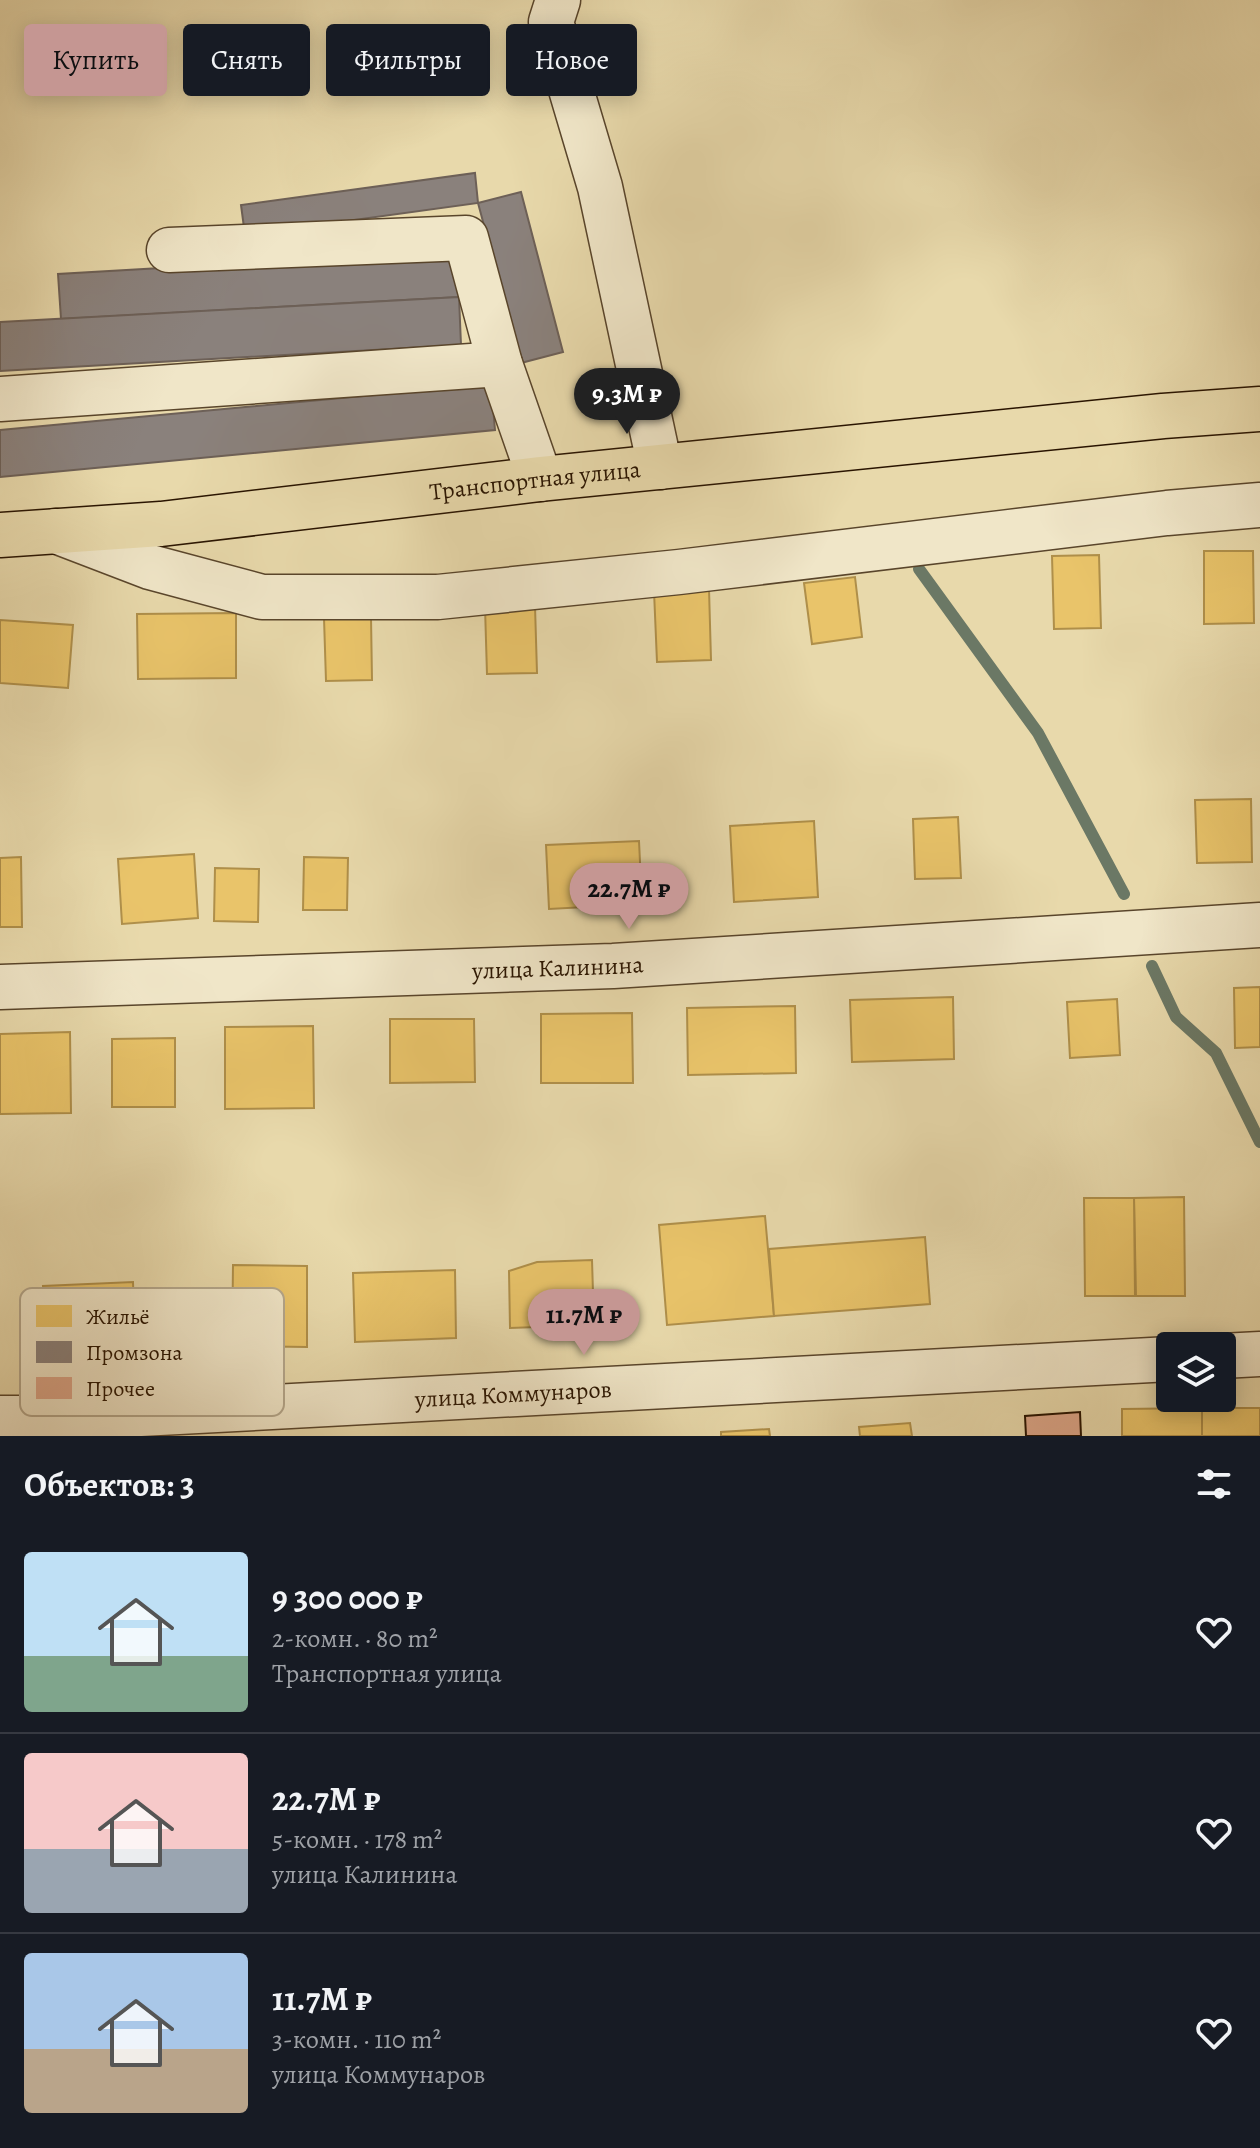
<!DOCTYPE html>
<html lang="ru">
<head>
<meta charset="utf-8">
<style>
  body { margin:0; font-family:Alegreya,serif; background:#242831; color:#f1f3f6; height:100vh; display:flex; flex-direction:column; font-size:30px; white-space:nowrap }
  * { box-sizing:border-box; margin:0 }
  p { font-size:26px; color:#9ea1a6 }
  .icon { flex:none; width:44px; height:44px; fill:none; stroke:currentColor; stroke-width:2; stroke-linecap:round; stroke-linejoin:round }
  .map { position:relative; height:1436px; overflow:hidden }
  .drawer { display:flex; flex-direction:column; background:#171b24; flex:1 }
  .drawer>* { flex:none }
  .hud { position:absolute; left:24px; top:24px; width:800px; height:72px; display:flex; gap:16px }
  .fabs { position:absolute; left:1156px; top:1332px; display:grid; gap:16px }
  .fabs a { display:grid; place-items:center; width:80px; height:80px; border-radius:8px; background:#171b24; box-shadow:0 4px 20px #0003; font-size:40px }
  .price { position:absolute; translate:-50% -68px; padding:0 18px; border-radius:28px; background:#c59692; color:#111; font-size:26px; line-height:52px; filter:drop-shadow(0 2px 4px #0008) }
  .price::after { content:''; position:absolute; left:50%; top:48px; width:24px; height:18px; margin-left:-12px; background:inherit; clip-path:polygon(0 0,100% 0,50% 100%) }
  .price.on { background:#222; color:#fff }
  ul { padding:0; list-style:none }
  li { display:flex; align-items:center; gap:24px; height:200px; padding:0 24px }
  li+li { border-top:2px solid #363941 }
  li span { display:grid; place-items:center; flex:none; width:224px; height:160px; border-radius:8px; color:#555 }
  li>.icon { margin-inline-start:auto }
  span .icon { width:96px; height:96px; fill:#fffc; stroke-width:1 }
  li b { font-size:34px }
  h2 { display:flex; justify-content:space-between; align-items:center; height:96px; padding:0 24px; font-size:34px }
  .pill { padding:0 28px; border-radius:8px; background:#171b24; box-shadow:0 4px 20px #0003; font-size:28px; line-height:72px }
  .pill.on { background:#c59692; color:#111 }
  .map>svg:first-child { display:block }
  .homes { fill:#e9c46a; stroke:#af8f4a; stroke-width:2 }
  .industry { fill:#8a817c; stroke:#6d6057; stroke-width:2 }
  .lines { fill:none; stroke-linecap:round; stroke-linejoin:round }
  .stream { stroke:#6b7865; stroke-width:12 }
  .building { fill:#dda78a; stroke:#291400; stroke-width:2 }
  .minor-casing { stroke:#59452b; stroke-width:47 }
  .major-casing { stroke:#291400; stroke-width:47 }
  .minor { stroke:#f0e6c8; stroke-width:44 }
  .major { stroke:#e8d9ab; stroke-width:44 }
  .labels { text-anchor:middle; dominant-baseline:central; stroke-width:8; stroke-linejoin:round; paint-order:stroke }
  .street-label { font-size:24px; fill:#291400; stroke:#f0e6c8 }
  .key { fill:#f0e6c8; stroke:#b4a78c; stroke-width:2 }
  .key-label { font-size:22px; fill:#291400 }
</style>
</head>
<body>
<div class="map">
<svg width="1260" height="1436" viewBox="0 0 1260 1436">
  <rect width="100%" height="100%" fill="#e8d9ab"/>
  <filter id="stains"><feTurbulence type="fractalNoise" baseFrequency=".0025" numOctaves="4"/><feColorMatrix values="0 0 0 0 .2 0 0 0 0 .09 0 0 0 0 .02 0 0 0 .5 -.17"/></filter>
  <radialGradient id="worn" r=".72"><stop offset=".6" stop-color="#630" stop-opacity="0"/><stop offset="1" stop-color="#630" stop-opacity=".3"/></radialGradient>
  <g class="homes">
    <path d="M1204,551h49l1,72 -50,1z"/>
    <path d="M1099,555l2,73 -47,1 -2,-73z"/>
    <path d="M855,577l7,60 -50,7 -8,-61z"/>
    <path d="M709,589l2,71 -54,2 -3,-71z"/>
    <path d="M535,606l2,67 -50,1 -2,-67z"/>
    <path d="M236,613v65l-98,1 -1,-65z"/>
    <path d="M371,617l1,63 -46,1 -2,-63z"/>
    <path d="M0,620l73,5 -5,63 -68,-5z"/>
    <path d="M1251,799l1,63 -55,1 -2,-63z"/>
    <path d="M958,817l3,61 -46,1 -2,-60z"/>
    <path d="M814,821l4,76 -84,5 -4,-76z"/>
    <path d="M639,841l3,63 -93,5 -3,-64z"/>
    <path d="M194,854l4,64 -76,6 -4,-65z"/>
    <path d="M21,857l1,70h-22v-69z"/>
    <path d="M304,857l44,1 -1,52h-44z"/>
    <path d="M215,868l44,1 -1,53 -44,-1z"/>
    <path d="M1260,987v60l-25,1 -1,-60z"/>
    <path d="M953,997l1,62 -102,3 -2,-62z"/>
    <path d="M1117,999l3,56 -50,3 -3,-56z"/>
    <path d="M795,1006l1,67 -108,2 -1,-67z"/>
    <path d="M632,1013l1,70h-92v-69z"/>
    <path d="M390,1019h84l1,63 -85,1z"/>
    <path d="M313,1026l1,82 -89,1v-82z"/>
    <path d="M70,1032l1,81 -71,1v-80z"/>
    <path d="M175,1038v69h-63v-68z"/>
    <path d="M1184,1197l1,99h-49l-2,-98z"/>
    <path d="M1084,1198h50l1,98h-50z"/>
    <path d="M765,1216l9,100 -107,9 -8,-100z"/>
    <path d="M925,1237l5,67 -156,12 -5,-67z"/>
    <path d="M592,1260l2,65 -84,3 -1,-57 28,-9z"/>
    <path d="M233,1265l74,1v81l-75,-1z"/>
    <path d="M455,1270l1,68 -101,4 -2,-69z"/>
    <path d="M133,1282l2,61 -89,4 -3,-61z"/>
    <path d="M1202,1408v28h-80v-27z"/>
    <rect x="1202" y="1408" width="58" height="28"/>
    <path d="M910,1423l2,13h-52l-1,-9z"/>
    <path d="M769,1429l1,7h-49v-4z"/>
  </g>
  <g class="industry">
    <path d="M475,173l3,30 -233,32 -4,-30z"/>
    <path d="M521,192l42,160 -42,11 -43,-160z"/>
    <path d="M456,251l3,46 -398,22 -3,-45z"/>
    <path d="M459,297l2,48 -461,26v-49z"/>
    <path d="M491,384l4,46 -495,47v-47z"/>
  </g>
  <g class="lines">
    <g class="stream">
      <path d="M919,569l119,164 86,161"/>
      <path d="M1152,966l24,51 40,36 44,89"/>
    </g>
  </g>
  <path class="building" d="M1080,1412l1,24h-55l-1,-20z"/>
  <g class="lines">
    <defs>
      <g id="minor">
        <path d="M558,0l-7,22 49,165 60,280"/>
        <path d="M169,250l297,-12 34,126 40,115"/>
        <path d="M0,399l500,-35"/>
        <path d="M56,531l94,36 112,30h176l241,-25 488,-59 93,-8"/>
        <path id="s1" d="M0,987l613,-21 647,-41"/>
        <path d="M1222,1356l38,-2"/>
        <path id="s2" d="M0,1418h66l1104,-59"/>
      </g>
      <g id="major">
        <path id="s3" d="M0,535l161,-11 379,-45 623,-63 97,-7"/>
      </g>
    </defs>
    <use href="#minor" class="minor-casing"/>
    <use href="#major" class="major-casing"/>
    <use href="#minor" class="minor"/>
    <use href="#major" class="major"/>
  </g>
  <g class="labels">
    <g class="street-label">
      <text stroke="none"><textPath href="#s3" startOffset="538">Транспортная улица</textPath></text>
      <text stroke="none"><textPath href="#s1" startOffset="558">улица Калинина</textPath></text>
      <text stroke="none"><textPath href="#s2" startOffset="514">улица Коммунаров</textPath></text>
    </g>
  </g>
  <rect x="20" y="1288" width="264" height="128" rx="12" class="key"/>
  <rect x="36" y="1305" width="36" height="22" fill="#e9c46a"/>
  <rect x="36" y="1341" width="36" height="22" fill="#8a817c"/>
  <rect x="36" y="1377" width="36" height="22" fill="#dda78a"/>
  <g class="key-label">
    <text x="86" y="1324">Жильё</text>
    <text x="86" y="1360">Промзона</text>
    <text x="86" y="1396">Прочее</text>
  </g>
  <rect width="100%" height="100%" filter="url(#stains)"/>
  <rect width="100%" height="100%" fill="url(#worn)"/>
</svg>
<div class="fabs">
<a><svg class="icon" aria-label="layers" viewBox="0 0 24 24"><path d="M12 4l9 5-9 5-9-5zM3 14l9 5 9-5"/></svg></a>
</div>
<b class="price on" style="left:627px;top:436px">9.3M ₽</b>
<b class="price" style="left:629px;top:931px">22.7M ₽</b>
<b class="price" style="left:584px;top:1357px">11.7M ₽</b>
<div class="hud">
<a class="pill on">Купить</a>
<a class="pill">Снять</a>
<a class="pill">Фильтры</a>
<a class="pill">Новое</a>
</div>
</div>
<section class="drawer">
<h2>Объектов: 3<svg class="icon" aria-label="filters" viewBox="0 0 24 24"><path d="M4 7h16M4 17h16"/><circle cx="9" cy="7" r="2"/><circle cx="15" cy="17" r="2"/></svg></h2>
<ul>
<li><span style="background:linear-gradient(#bfe0f5 65%,#7fa58c 0)"><svg class="icon" aria-label="home" viewBox="0 0 24 24"><path d="M3 11l9-7 9 7M6 9v11h12V9"/></svg></span><div><b>9 300 000 ₽</b><p>2-комн. · 80 m²</p><p>Транспортная улица</p></div><svg class="icon" aria-label="heart" viewBox="0 0 24 24"><path d="M12 20l-8-8c-3-5 5-10 8-4 3-6 11-1 8 4z"/></svg></li>
<li><span style="background:linear-gradient(#f6c9c9 60%,#9aa5b1 0)"><svg class="icon" aria-label="home" viewBox="0 0 24 24"><path d="M3 11l9-7 9 7M6 9v11h12V9"/></svg></span><div><b>22.7M ₽</b><p>5-комн. · 178 m²</p><p>улица Калинина</p></div><svg class="icon" aria-label="heart" viewBox="0 0 24 24"><path d="M12 20l-8-8c-3-5 5-10 8-4 3-6 11-1 8 4z"/></svg></li>
<li><span style="background:linear-gradient(#a9c7e8 60%,#b9a48a 0)"><svg class="icon" aria-label="home" viewBox="0 0 24 24"><path d="M3 11l9-7 9 7M6 9v11h12V9"/></svg></span><div><b>11.7M ₽</b><p>3-комн. · 110 m²</p><p>улица Коммунаров</p></div><svg class="icon" aria-label="heart" viewBox="0 0 24 24"><path d="M12 20l-8-8c-3-5 5-10 8-4 3-6 11-1 8 4z"/></svg></li>
</ul>
</section>
</body>
</html>
